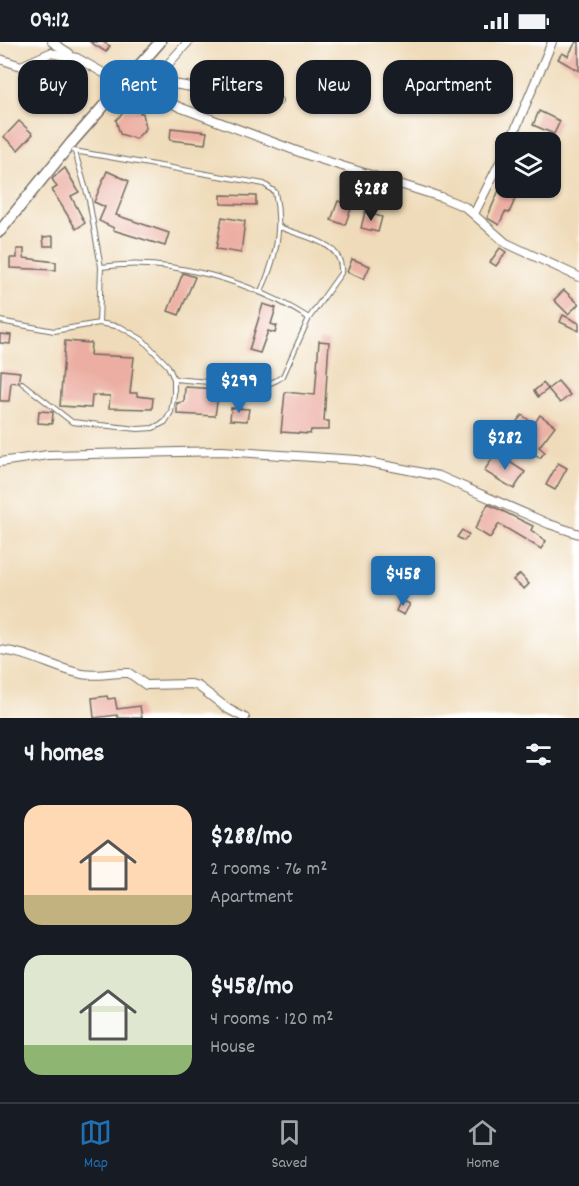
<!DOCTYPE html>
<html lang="en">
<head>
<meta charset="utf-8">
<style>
  body { margin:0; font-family:Dekko,sans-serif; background:#20242c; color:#f1f3f6; height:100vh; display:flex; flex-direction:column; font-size:22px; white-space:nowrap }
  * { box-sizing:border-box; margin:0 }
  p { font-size:20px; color:#9ea1a6 }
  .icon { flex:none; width:33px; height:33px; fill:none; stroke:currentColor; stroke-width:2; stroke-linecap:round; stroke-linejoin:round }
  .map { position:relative; height:676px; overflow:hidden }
  .panel { display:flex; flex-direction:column; background:#171b24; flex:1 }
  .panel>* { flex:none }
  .guide { position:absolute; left:18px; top:18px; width:543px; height:54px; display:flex; gap:12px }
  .tools { position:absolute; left:495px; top:90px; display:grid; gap:12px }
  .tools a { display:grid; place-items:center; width:66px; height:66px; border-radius:12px; background:#171b24; box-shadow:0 2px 4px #0004; font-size:30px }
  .price { position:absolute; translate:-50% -51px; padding:0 14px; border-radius:6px; background:#1f6fb2; color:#fff; font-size:20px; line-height:39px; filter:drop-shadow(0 2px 3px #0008) }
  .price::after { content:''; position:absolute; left:50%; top:36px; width:18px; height:14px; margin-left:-9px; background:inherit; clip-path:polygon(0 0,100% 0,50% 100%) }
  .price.current { background:#222; color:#fff }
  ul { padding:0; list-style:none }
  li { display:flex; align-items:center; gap:18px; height:150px; padding:0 24px }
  li span { display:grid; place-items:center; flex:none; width:168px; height:120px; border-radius:18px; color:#555 }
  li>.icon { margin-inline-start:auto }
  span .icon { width:72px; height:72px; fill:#fffc; stroke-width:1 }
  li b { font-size:26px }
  h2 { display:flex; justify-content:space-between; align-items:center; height:72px; padding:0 24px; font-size:26px }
  .chip { padding:0 21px; border-radius:18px; background:#171b24; box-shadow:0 2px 4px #0004; font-size:21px; line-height:54px }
  .chip.current { background:#1f6fb2; color:#fff }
  .status { display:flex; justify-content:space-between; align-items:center; height:42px; padding:0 30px; background:#171b24; direction:ltr }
  .status svg { height:16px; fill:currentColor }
  .tabs { display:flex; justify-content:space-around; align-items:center; height:84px; border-top:2px solid #363941; background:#171b24; font-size:16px; color:#9ea1a6 }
  .tabs a { display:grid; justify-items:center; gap:3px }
  .tabs .current { color:#1f6fb2 }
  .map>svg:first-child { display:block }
  .building { fill:#ecaea2 }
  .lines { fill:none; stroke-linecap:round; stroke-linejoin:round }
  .service-casing { stroke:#70695d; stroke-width:6 }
  .minor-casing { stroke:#70695d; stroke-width:10 }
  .tertiary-casing { stroke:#70695d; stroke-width:13 }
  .service { stroke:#fff; stroke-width:4 }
  .minor { stroke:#fff; stroke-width:8 }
  .tertiary { stroke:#fff; stroke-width:10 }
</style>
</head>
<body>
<div class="status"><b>09:12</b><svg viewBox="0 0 49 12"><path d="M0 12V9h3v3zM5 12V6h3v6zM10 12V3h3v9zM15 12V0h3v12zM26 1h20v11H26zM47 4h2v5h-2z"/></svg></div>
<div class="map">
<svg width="579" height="676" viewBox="0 0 579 676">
  <rect width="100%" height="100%" fill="#fff"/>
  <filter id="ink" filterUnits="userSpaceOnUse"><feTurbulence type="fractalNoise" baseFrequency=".0167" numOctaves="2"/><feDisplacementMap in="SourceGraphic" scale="12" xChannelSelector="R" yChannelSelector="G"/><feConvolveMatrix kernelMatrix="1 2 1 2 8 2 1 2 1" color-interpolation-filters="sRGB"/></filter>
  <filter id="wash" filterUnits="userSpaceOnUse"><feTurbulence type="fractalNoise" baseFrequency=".008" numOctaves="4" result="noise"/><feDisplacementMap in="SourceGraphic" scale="24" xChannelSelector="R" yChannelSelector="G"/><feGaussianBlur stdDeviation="1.35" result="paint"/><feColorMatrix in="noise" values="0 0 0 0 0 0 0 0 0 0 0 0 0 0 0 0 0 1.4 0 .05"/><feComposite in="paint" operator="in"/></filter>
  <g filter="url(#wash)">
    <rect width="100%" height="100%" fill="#efdbb9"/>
    <g id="blocks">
      <g class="building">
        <path d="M90,0h13l7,4 -4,6z"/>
        <path d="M576,0h3v29l-21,-12 4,-6 6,3z"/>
        <path d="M135,64l7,1 -2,6h3l3,15 -10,11 -16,-5 -4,-14 11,-11 6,2z"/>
        <path d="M539,69l21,10 -6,13 -21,-9z"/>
        <path d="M19,79l14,13 -15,16 -14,-13z"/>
        <path d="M171,86l36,4 -2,12 -35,-4z"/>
        <path d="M65,126l14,24 -8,4 14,27 -9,6 -24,-39 5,-3 -5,-8z"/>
        <path d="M107,129l22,10 -13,34 53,18 -4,13 -52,-16 1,-2 -15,-7 6,-14 -11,-5z"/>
        <path d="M500,146h20l-11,25 -4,-1 -6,13 -12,-7z"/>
        <path d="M221,153l35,1v9l-35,-1z"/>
        <path d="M338,159l14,5 -7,19 -14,-5z"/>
        <path d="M365,170l17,5 -4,15 -17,-4z"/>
        <path d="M222,175l23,4 -4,32 -25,-4z"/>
        <path d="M53,194v10h-9l-1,-9z"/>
        <path d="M500,206l6,4 -10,14 -6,-4z"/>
        <path d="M17,207h7v9l32,4v8l-46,-2v-10h7z"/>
        <path d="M352,217l18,7 -6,13 -17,-7z"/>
        <path d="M183,231l12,4 -16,38 -11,-4z"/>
        <path d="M564,248l15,14 -11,10 -14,-14z"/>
        <path d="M263,262l13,4 -5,16 6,2 -2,7 -7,-2 -8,22 -11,-3z"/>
        <path d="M563,273l16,8v8l-19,-9z"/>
        <path d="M0,292l11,1 -1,9 -10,-1z"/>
        <path d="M65,299l26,2 -1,12 44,2 -4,36h7v3l16,2 -1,11 -43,-1 1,-12 -18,-1 -1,13 -31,-2z"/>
        <path d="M319,299l10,1 -5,79h5v9h-18l-1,4 -29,-2 4,-40 30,3z"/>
        <path d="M1,328l19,2 -2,11 -7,-1 -2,19h-9z"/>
        <path d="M558,339l12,14 -10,8 -12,-14z"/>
        <path d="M543,341l5,6 -10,8 -4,-6z"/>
        <path d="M185,345l34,2 -4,27 -38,-2v-11l7,-1z"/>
        <path d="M231,366l18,1 -2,12 -17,-1z"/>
        <path d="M39,369l14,1 -1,12 -14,-1z"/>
        <path d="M522,373l12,9 6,-9 15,11 -16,21 6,5 -5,6 -23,-18 -4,5 -5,-5 9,-11 -4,-3z"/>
        <path d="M496,411l29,19 -11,17 -30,-18z"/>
        <path d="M558,421l9,5 -12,22 -9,-5z"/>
        <path d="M488,462l45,22 -2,4 15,11 -5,8 -42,-25 -9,14 -15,-9z"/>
        <path d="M462,488l7,5 -5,6 -7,-4z"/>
        <path d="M520,532l9,10 -5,5 -11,-9z"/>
        <path d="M401,558l9,4 -6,11 -8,-4z"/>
        <path d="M107,654l1,3 7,-1 2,11 23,-3 2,12h-24l-1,-3 -23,3 -2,-20z"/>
      </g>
    </g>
  </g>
  <g filter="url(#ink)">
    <use href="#blocks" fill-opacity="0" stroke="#70695d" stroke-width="1.5"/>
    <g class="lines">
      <defs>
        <g id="service">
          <path d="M74,109l190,33 11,8c8,36 1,67 -14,99"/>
          <path d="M75,110l14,48 12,67 -2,56"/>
          <path d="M101,225c69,-11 151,15 208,51"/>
          <path d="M0,279l54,10 45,-8 22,4 22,13 25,26 6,13v15l-3,18 -6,10 -12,6 -15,1 -66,-7 -50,-39"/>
          <path d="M174,337l70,6h22l11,-5 6,-4 26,-58 32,-45c3,-32 -37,-35 -61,-46"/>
        </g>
        <g id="minor">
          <path d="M52,0l17,11"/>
          <path d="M0,17l21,7 29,-13 27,5 46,26 14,1 42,22 131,49 131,41 24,10 41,36 73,34"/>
          <path d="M150,42l38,-42"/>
          <path d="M138,43l35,-1 105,17"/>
          <path d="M510,100l42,-100"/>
          <path d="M474,172l32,-64"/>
          <path d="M0,420l48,-7 174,-4 135,9 82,16 110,48 30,10"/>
          <path d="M0,608c32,3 53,18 82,24 16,3 31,-2 47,-1l17,12 45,-1 7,2 30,23 17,9"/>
        </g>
        <path id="tertiary" d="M0,189l72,-89 88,-100"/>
      </defs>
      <use href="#service" class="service-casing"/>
      <use href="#minor" class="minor-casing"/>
      <use href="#tertiary" class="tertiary-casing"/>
      <use href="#service" class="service"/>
      <use href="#minor" class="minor"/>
      <use href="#tertiary" class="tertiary"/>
    </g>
  </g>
</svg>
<div class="tools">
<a><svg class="icon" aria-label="layers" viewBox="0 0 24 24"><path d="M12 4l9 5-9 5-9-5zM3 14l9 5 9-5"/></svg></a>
</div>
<b class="price current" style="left:371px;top:180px">$288</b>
<b class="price" style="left:239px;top:372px">$299</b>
<b class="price" style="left:505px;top:429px">$282</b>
<b class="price" style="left:403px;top:565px">$458</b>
<div class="guide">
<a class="chip">Buy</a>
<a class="chip current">Rent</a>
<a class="chip">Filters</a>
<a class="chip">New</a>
<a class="chip">Apartment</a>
</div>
</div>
<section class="panel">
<h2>4 homes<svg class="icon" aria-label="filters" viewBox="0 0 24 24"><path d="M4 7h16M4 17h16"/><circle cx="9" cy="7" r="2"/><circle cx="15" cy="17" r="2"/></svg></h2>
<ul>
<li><span style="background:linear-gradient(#ffd9b3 75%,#c2b280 0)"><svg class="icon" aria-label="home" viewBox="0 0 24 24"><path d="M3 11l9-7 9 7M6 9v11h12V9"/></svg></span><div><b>$288/mo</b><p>2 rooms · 76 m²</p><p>Apartment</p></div></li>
<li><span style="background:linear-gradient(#dfe7d0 75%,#8fb573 0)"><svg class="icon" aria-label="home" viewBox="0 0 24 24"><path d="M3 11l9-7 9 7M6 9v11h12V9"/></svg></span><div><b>$458/mo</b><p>4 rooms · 120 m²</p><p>House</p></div></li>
</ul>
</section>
<nav class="tabs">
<a class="current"><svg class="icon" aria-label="map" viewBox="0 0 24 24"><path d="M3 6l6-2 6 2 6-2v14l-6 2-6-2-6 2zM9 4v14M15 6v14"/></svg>Map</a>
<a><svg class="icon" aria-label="saved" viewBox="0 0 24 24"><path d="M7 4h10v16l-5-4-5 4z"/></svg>Saved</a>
<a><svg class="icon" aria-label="home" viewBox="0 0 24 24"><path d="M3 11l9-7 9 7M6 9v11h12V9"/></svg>Home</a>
</nav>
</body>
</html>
